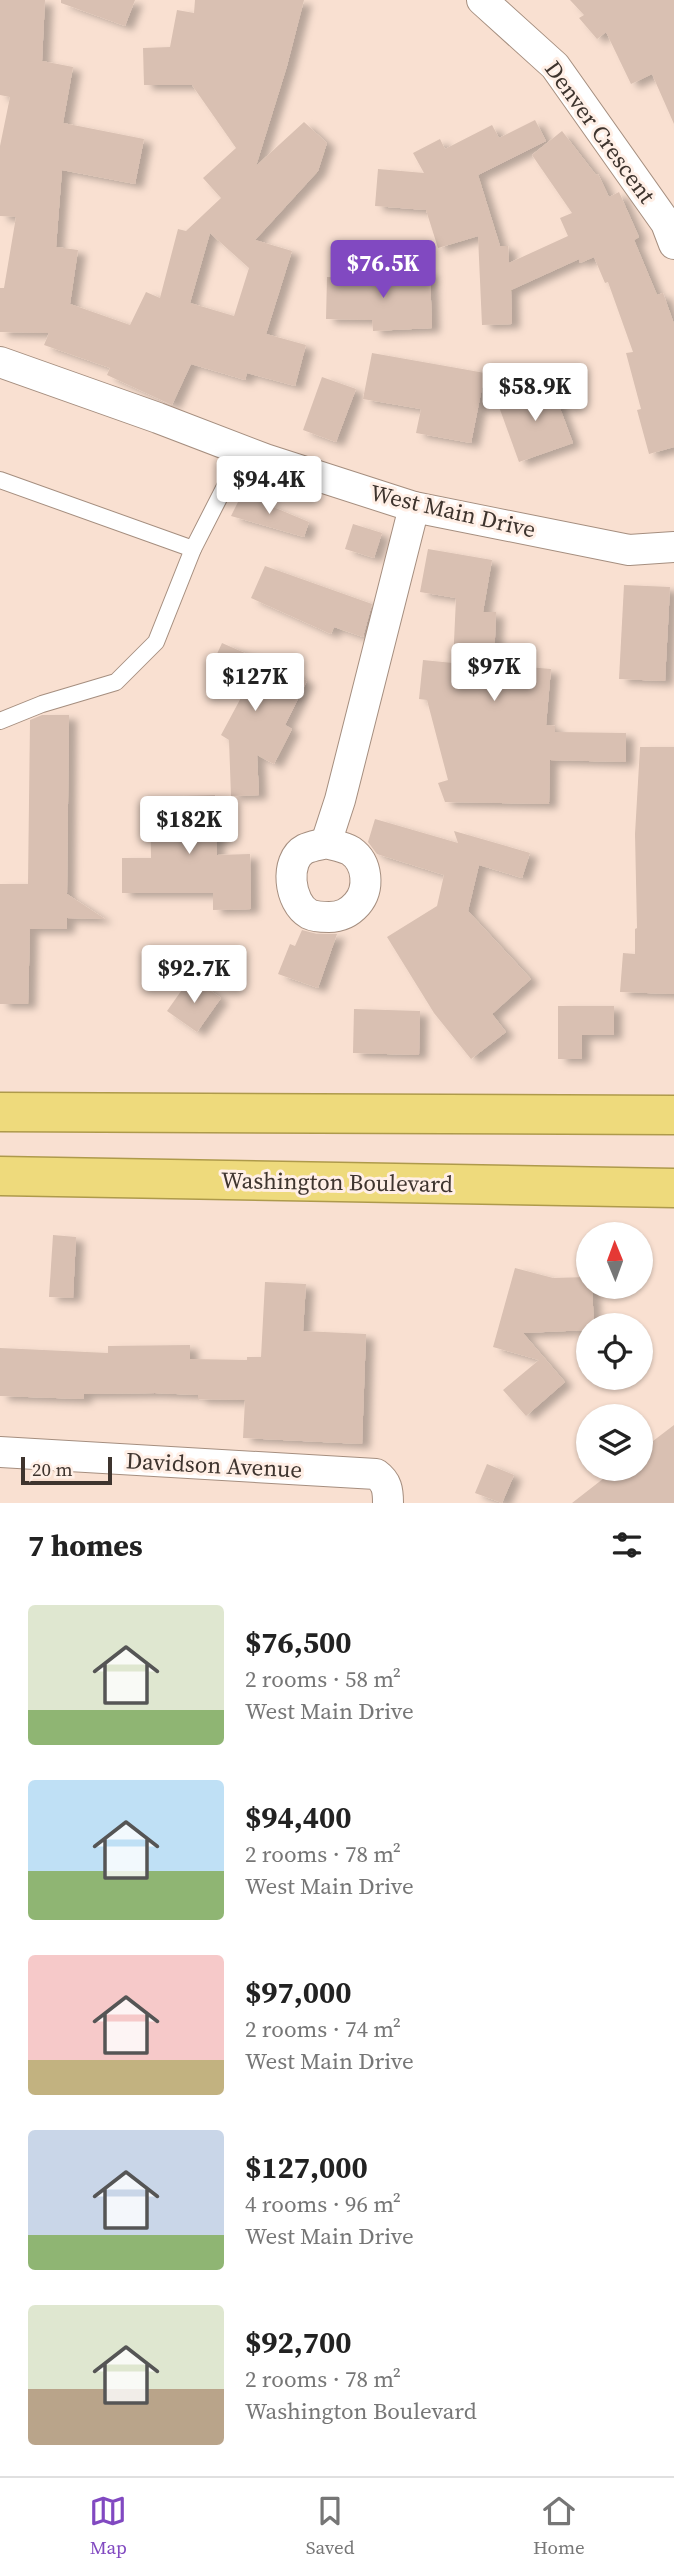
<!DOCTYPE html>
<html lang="en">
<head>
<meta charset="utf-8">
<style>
  body { margin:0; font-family:"Source Serif 4",serif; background:#f6f6f6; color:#222; height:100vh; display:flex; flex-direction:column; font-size:26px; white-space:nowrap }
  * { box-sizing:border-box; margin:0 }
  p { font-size:23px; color:#767676 }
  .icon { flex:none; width:38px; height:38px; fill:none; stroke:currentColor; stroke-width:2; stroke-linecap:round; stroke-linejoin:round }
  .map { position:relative; height:1503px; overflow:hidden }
  .details { display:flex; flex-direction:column; background:#fff; flex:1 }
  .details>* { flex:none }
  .needle { width:46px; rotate:359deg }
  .buttons { position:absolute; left:576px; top:1222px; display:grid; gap:14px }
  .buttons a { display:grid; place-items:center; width:77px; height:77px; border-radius:50%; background:#fff; box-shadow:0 2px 5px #0004; font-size:35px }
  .scale { position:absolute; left:21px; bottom:18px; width:91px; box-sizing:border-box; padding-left:7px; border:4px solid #3e342e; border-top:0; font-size:19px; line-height:24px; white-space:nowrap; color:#3e342e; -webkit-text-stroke:5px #ffefe6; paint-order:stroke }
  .price { position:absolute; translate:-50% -60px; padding:0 16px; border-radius:7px; background:#fff; color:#222; font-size:23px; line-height:46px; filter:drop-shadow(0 2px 4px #0008) }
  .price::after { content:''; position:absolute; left:50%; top:42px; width:21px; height:16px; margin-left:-10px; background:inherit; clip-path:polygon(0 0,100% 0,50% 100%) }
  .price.on { background:#8149c1; color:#fff }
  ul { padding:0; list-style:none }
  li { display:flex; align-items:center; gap:21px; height:175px; padding:0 28px }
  li span { display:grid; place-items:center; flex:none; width:196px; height:140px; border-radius:7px; color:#555 }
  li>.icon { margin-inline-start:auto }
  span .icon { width:84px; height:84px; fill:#fffc; stroke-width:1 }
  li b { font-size:30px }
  h2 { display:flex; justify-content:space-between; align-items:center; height:84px; padding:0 28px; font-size:30px }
  .tabs { display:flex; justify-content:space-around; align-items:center; height:98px; border-top:2px solid #e0e0e0; background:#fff; font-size:19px; color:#767676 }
  .tabs a { display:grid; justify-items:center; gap:4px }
  .tabs .on { color:#8149c1 }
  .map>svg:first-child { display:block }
  .building { fill:#d9c0b2; fill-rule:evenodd; filter:url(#shadow) }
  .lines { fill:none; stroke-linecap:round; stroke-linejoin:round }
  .service-casing { stroke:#a58e7f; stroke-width:18 }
  .minor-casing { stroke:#a58e7f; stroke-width:32 }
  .trunk-casing { stroke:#ae9a4b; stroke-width:41 }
  .service { stroke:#fff; stroke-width:16 }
  .minor { stroke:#fff; stroke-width:30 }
  .trunk { stroke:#eeda7c; stroke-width:38 }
  .labels { text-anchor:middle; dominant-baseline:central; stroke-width:6; stroke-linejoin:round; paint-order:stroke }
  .street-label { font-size:23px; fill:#3e342e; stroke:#ffefe6 }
</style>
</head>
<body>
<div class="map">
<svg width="674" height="1503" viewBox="0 0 674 1503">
  <defs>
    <filter id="shadow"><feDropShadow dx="8" dy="4.5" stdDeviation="3.5" flood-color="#0004"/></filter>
  </defs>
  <rect width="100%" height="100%" fill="#f9e0d1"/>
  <g class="building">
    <path d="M0,0h45l-3,61 31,6 -10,56 81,16 -9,45 -73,-14 -6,77 22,3 -8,54 60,21 16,-33 14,6 18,-69 8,2 35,-33 -18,-20 33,-30 -44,-63h-48l-1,-37 27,-1 7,-37 17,3 1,-13h109l-17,66 -31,100 48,-44 23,21 -9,28 -63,69 37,11 -26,83 40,11 -11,41 -48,-13 -2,7 -54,-16 -19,41 -65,-30 3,-7 -66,-23 5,-12 -49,-1v-44h4l12,-71 -16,-1v-70l10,-49 -10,-2zM210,233l39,35 -15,48 -44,-13z"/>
    <path d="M61,0h74l-10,26 -64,-23z"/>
    <path d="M570,0h104v124l-22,-50 -21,10 -25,-52 -9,7 -18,-21 5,-3z"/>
    <path d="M535,120l11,21 -68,34 22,71h8l1,17 59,-27 -8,-18 12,-5 -40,-58 30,-24 34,44 2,-1 11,23 10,-5 20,45 -5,3 23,55 6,-2 11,31v123l-25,7 -12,-44 4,-1 -15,-56 7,-1 -25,-70 -3,1 -11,-26 -14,6 -1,-4 -68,31 1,34 -30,1 -4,-89 -40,12 -12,-38 -51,-4 3,-37 46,4 -11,-20 27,-14 5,10 47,-24 7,13z"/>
    <path d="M430,272l2,56 -59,3 -1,-11 -46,-1 1,-42 44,2 -1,-5z"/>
    <path d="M372,353l113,20 -14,70 -55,-10 5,-24 -58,-10z"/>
    <path d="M322,377l34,12 -20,53 -33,-12z"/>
    <path d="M551,384l22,59 -54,19 -21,-58z"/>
    <path d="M242,494l67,28 -5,15 -73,-21z"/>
    <path d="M353,524l29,9 -8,25 -29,-9z"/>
    <path d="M428,549l64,11 -9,52h13l-2,52 57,5 -5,56 9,1v6l71,1v29l-76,-2 -1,44 -104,-2 -7,-19 10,-3 -21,-80 -8,-1 4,-39 30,3 3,-65 -36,-6z"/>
    <path d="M265,566l107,38 -9,33 -29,-10 -3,7 -80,-36z"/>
    <path d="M624,585l46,2 -5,94 -46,-2z"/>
    <path d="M222,643l50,22 2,-3 33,19 -22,44 7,4 -18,35 -17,-9 2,40 -28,1 -2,-56 -8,-5 22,-41 -37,-16z"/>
    <path d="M42,715h27l-2,179 38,25 -38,-1v11h-37l-2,75h-28v-120h28l2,-164z"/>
    <path d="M640,747h34v247l-54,-2 3,-39 12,1v-25l2,-1 -2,-94z"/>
    <path d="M215,795l2,60 33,-1 1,55 -38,1v-17h-91v-35h29l-1,-61z"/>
    <path d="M375,819l83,24 -4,-12 76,22 -8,25 -43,-13 -11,46 63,68 -39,35 14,18 -35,27 -37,-46 -47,-76 50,-31 7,-31 -67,-21 -9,-12z"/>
    <path d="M302,930l15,4h20l-19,54 -40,-14 12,-30 5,2z"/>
    <path d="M191,977l30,21 -24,34 -30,-21z"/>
    <path d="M558,1006h56v29h-32v24h-24z"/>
    <path d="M354,1009l66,2 -1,44 -66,-2z"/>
    <path d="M53,1235l23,2 -3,61 -24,-1z"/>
    <path d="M515,1268l38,10 35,-1v9h4l2,39h-6v5l-65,3 42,49 -39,34 -23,-26 36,-30 -46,-13z"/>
    <path d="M265,1282l41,2 -3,47 63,3 -4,110 -119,-6 2,-38 -47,-1v-4l-43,-2 -71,1v5l-84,-3v-48l108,5v-7l82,-1v14l57,1v-3h14z"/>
    <path d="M674,1425v78h-102l45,-35h23v-17z"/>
    <path d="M487,1464l27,11 -12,28 -27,-10z"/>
  </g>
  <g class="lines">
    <defs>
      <g id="service">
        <path d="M0,480l193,69"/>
        <path d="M0,721l42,-17 74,-22 40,-40 37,-93 50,-98"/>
      </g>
      <g id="minor">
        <path d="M482,0l73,66 111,157 8,21"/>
        <path d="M0,362l158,56 107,41 149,48 215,43 45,-3"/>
        <path d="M326,843l14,-43 74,-293"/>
        <path d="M326,843c7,2 19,4 25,8 17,12 19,38 6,53 -8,9 -16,13 -28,13 -7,0 -14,0 -20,-3 -20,-11 -25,-54 -4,-65 6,-3 14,-4 21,-6z"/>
        <path d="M0,1452l376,22c11,8 12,16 12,29"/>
      </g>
      <g id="trunk">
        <path d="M0,1112l674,3"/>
        <path d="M0,1176l674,12"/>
      </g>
    </defs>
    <use href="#service" class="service-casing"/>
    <use href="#minor" class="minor-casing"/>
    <use href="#trunk" class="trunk-casing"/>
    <use href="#service" class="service"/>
    <use href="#minor" class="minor"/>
    <use href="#trunk" class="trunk"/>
  </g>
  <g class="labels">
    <g class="street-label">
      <text transform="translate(600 132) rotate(54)">Denver Crescent</text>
      <text transform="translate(453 511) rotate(13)">West Main Drive</text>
      <text transform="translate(337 1182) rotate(1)">Washington Boulevard</text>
      <text transform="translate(214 1465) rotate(3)">Davidson Avenue</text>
    </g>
  </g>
</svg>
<div class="buttons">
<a><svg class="needle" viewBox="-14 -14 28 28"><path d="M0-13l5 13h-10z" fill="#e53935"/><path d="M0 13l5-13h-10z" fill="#767676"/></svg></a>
<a><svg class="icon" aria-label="locate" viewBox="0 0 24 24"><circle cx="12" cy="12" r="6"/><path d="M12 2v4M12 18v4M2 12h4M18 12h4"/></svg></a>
<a><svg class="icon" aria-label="layers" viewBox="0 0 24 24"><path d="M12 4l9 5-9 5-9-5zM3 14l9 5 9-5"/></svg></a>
</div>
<div class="scale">20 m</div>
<b class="price on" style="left:383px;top:300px">$76.5K</b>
<b class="price" style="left:535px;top:423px">$58.9K</b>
<b class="price" style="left:269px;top:516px">$94.4K</b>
<b class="price" style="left:494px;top:703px">$97K</b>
<b class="price" style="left:255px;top:713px">$127K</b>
<b class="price" style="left:189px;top:856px">$182K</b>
<b class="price" style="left:194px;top:1005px">$92.7K</b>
</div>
<section class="details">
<h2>7 homes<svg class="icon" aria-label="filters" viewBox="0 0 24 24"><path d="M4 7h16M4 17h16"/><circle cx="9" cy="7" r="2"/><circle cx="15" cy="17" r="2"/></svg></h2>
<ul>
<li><span style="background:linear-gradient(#dfe7d0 75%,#8fb573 0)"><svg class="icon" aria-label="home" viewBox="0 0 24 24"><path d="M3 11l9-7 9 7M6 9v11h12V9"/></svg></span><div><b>$76,500</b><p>2 rooms · 58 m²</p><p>West Main Drive</p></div></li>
<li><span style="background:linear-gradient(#bfe0f5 65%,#8fb573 0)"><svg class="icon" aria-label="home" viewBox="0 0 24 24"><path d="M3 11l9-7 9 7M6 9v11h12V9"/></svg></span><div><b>$94,400</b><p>2 rooms · 78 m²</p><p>West Main Drive</p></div></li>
<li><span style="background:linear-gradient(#f6c9c9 75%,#c2b280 0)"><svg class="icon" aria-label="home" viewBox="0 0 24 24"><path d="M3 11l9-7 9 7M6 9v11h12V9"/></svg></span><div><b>$97,000</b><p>2 rooms · 74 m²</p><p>West Main Drive</p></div></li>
<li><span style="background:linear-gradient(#c9d6e8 75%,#8fb573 0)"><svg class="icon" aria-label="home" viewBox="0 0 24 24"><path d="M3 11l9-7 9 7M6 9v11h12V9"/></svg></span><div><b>$127,000</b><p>4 rooms · 96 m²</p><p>West Main Drive</p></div></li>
<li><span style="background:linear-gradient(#dfe7d0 60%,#b9a48a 0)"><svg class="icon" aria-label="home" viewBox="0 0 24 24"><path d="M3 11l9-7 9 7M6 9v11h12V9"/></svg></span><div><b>$92,700</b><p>2 rooms · 78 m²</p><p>Washington Boulevard</p></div></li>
</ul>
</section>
<nav class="tabs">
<a class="on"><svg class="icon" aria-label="map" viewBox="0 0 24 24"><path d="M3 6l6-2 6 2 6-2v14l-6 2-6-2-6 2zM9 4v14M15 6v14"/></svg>Map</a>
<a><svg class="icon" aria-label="saved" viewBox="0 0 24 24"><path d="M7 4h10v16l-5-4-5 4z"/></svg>Saved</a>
<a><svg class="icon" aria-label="home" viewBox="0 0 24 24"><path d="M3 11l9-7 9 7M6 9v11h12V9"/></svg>Home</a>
</nav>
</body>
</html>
